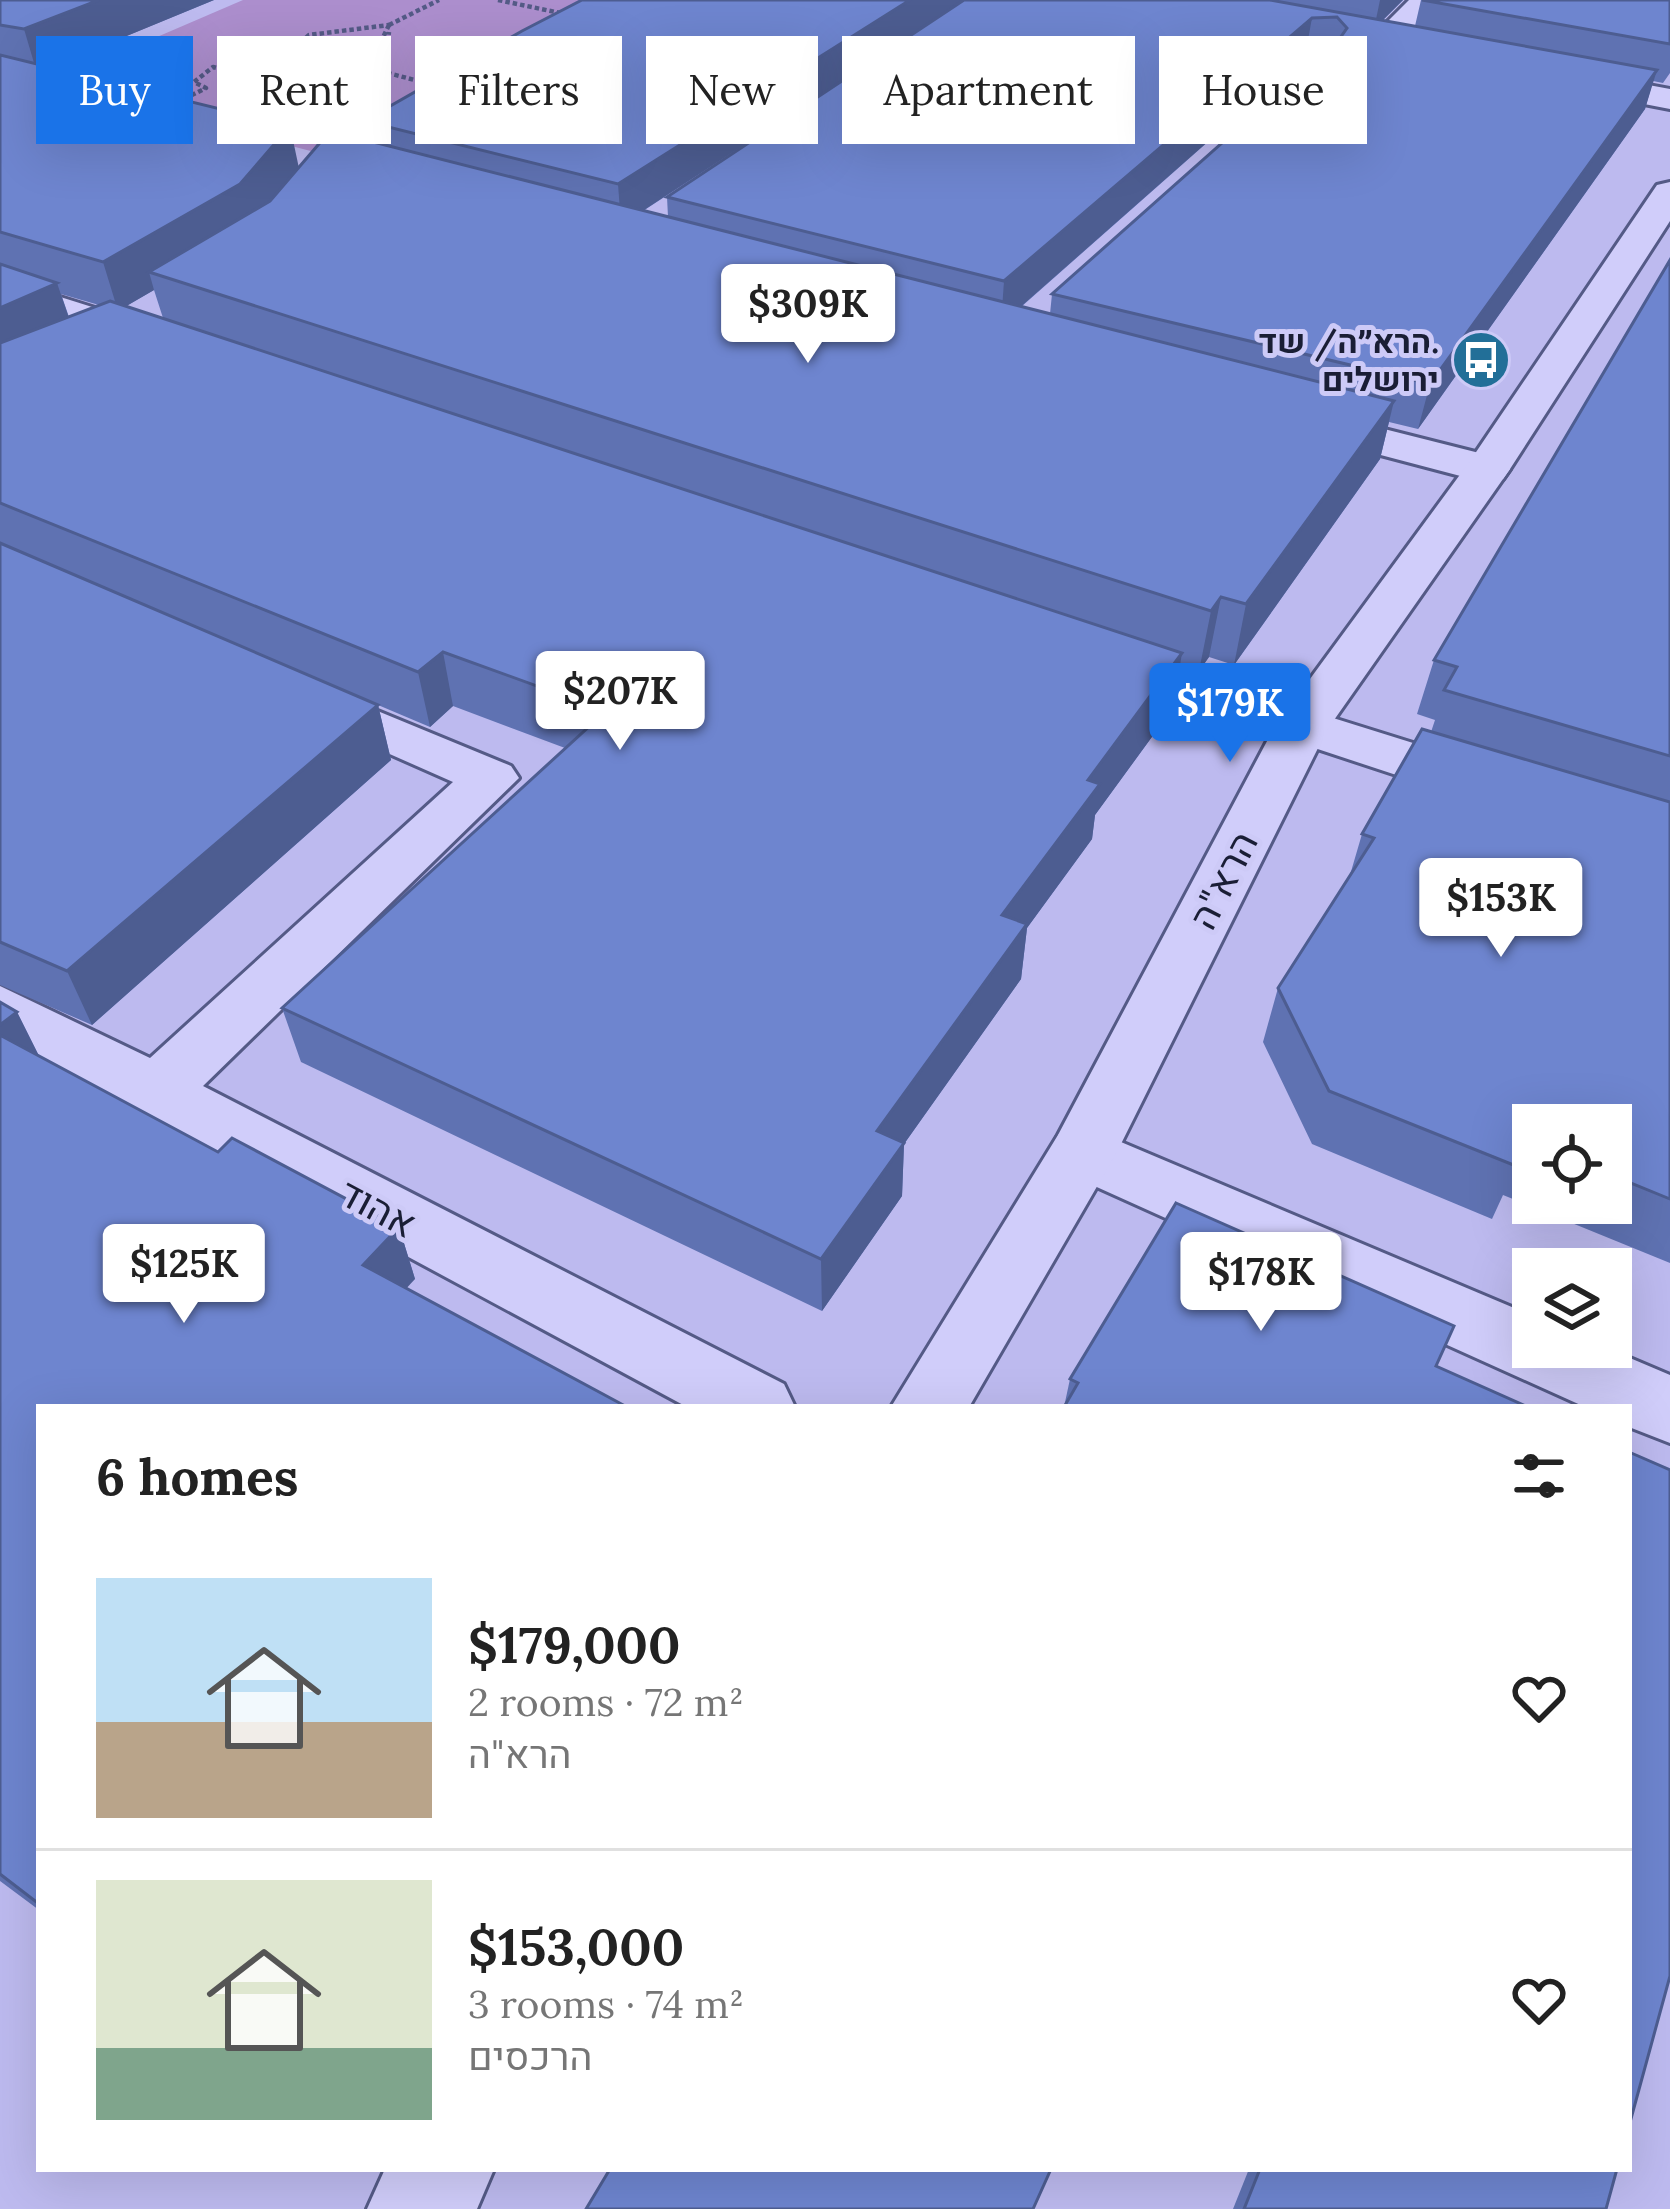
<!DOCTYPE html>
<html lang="en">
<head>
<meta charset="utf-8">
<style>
  body { margin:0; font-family:Lora,Heebo,serif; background:#f6f6f6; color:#222; height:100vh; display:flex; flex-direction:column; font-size:45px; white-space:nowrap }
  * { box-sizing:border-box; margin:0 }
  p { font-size:39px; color:#767676 }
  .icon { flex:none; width:66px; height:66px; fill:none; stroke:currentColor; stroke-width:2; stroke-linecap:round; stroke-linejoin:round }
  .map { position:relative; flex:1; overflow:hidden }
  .details { position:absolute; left:36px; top:1404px; width:1596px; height:768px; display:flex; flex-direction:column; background:#fff; border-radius:0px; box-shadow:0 12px 48px #0002 }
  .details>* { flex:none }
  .top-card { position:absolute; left:36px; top:36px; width:1599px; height:108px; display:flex; gap:24px }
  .buttons { position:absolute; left:1512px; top:1104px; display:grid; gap:24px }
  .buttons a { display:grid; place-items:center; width:120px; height:120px; border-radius:0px; background:#fff; box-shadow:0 12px 48px #0002; font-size:60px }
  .price { position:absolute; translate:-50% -102px; padding:0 27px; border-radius:12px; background:#fff; color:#222; font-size:39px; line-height:78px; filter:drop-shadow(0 3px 6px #0008) }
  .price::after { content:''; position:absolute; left:50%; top:72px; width:36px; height:27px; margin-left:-18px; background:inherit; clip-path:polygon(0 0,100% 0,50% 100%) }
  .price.on { background:#1a73e8; color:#fff }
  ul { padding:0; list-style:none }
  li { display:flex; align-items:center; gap:36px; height:300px; padding:0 60px }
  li+li { border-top:3px solid #e0e0e0 }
  li span { display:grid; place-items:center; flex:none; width:336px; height:240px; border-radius:0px; color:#555 }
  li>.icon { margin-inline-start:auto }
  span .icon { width:144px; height:144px; fill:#fffc; stroke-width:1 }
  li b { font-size:51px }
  h2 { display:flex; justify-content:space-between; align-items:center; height:144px; padding:0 60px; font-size:51px }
  .tag { padding:0 42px; border-radius:0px; background:#fff; box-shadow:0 12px 48px #0002; font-size:42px; line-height:108px }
  .tag.on { background:#1a73e8; color:#fff }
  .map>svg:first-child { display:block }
  .green { fill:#ac8ecd }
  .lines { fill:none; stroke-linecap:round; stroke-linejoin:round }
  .minor-casing { stroke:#545a86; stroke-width:6 }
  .tertiary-casing { stroke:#545a86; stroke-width:6 }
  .path { stroke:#545a86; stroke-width:4.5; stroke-dasharray:4.5 3; stroke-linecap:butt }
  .minor { fill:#d0cdfa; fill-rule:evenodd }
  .tertiary { fill:#d0cdfa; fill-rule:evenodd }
  .wall { fill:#5f72b2; fill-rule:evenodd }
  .shaded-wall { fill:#4d5d91 }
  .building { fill:#6e85cf; stroke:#4d5d91; stroke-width:3 }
  .labels { text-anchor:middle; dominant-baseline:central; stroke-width:10; stroke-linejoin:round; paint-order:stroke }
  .far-poi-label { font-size:33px; font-weight:bold; fill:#1a1e35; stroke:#cdcaf7; text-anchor:end }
  .street-label { font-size:39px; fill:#1a1e35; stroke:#cdcaf7 }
</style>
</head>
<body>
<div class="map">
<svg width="1670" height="2209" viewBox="0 0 1670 2209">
  <rect width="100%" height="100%" fill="#bdbaef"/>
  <path class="green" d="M243,0h360l-277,155 -276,-72z"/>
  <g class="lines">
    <defs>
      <g id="minor">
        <path d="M1409,0h32l-37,39h-22l-5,-7z"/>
        <path d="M0,278l178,56 6,9 -6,9 -15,3 -163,-52z"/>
        <path d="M1297,407l206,52 7,10 -7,10 -16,4 -205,-54 -7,-9 7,-9z"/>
        <path d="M1090,642l419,131 8,13 -8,13 -20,5 -20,-5 -397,-131 -8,-11 8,-11z"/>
        <path d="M300,679l211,87 8,12 -316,308 581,298 11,23h-108l-687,-370v-51l150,72 303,-276 -172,-76 -7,-11 7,-11z"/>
        <path d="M1083,1126l450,190v31h71l66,28v68l-41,-16v-20h-44l-526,-237 -10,-18 10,-18z"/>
      </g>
      <g id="tertiary">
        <path d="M1563,69l107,20v20l-119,-23 -4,-7z"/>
        <path d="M1670,182v39l-160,248 -183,261 -210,422 -148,255h-78l167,-272 216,-407 196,-267 187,-276z"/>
        <path d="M385,2169h109l-17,40h-110z"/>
      </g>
    </defs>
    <use href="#minor" class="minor-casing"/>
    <use href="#tertiary" class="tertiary-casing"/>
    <g class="path">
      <path d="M498,0l67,14"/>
      <path d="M389,25l-15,31 -82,-6 17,-15z"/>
      <path d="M389,25l50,-25"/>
      <path d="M384,72l5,-40"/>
      <path d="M178,102l28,-14 -12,-6 19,-15 87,22 84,-17 50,13"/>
    </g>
    <use href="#minor" class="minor"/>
    <use href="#tertiary" class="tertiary"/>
  </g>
  <g class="wall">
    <path d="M0,0h214l-163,67 248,100 69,-26 -4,-20 218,-121h821l-20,20 32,6 6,-26h249v73l-7,10 -10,-2 -8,28 -227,320 -29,-7 -9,37 -146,206 -25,-8 -10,14 -19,-6 -7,43 -78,107 -3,24 -65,89 -6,51 -117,165 -2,52 -80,115 -521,-249 -19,-54 283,-260 -112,-42 -23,21 -52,-22 13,55 -299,265 -92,-40zM898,44l-231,153 1,20 -25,-6zM1322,55l-270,239 -2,20 -29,-7 284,-251zM154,290l9,28 -37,-12zM61,294l38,11 -30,12z"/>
    <path d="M1670,260v1003l-167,-68 -11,24 -180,-75 -49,-102 15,-54 72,-113 12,-41 69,-102 4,-12 -18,-6 17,-54zM1533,1125h78v78h-78z"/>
    <path d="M0,1002l17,10 22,44 179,96 181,75 16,52 -376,128v503l-39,-29z"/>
    <path d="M1436,1366l-372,41 6,-28z"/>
    <path d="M1249,2169h368l-11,40h-373z"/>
  </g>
  <g class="shaded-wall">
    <path d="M99,0h115l-177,73 -13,-44z"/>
    <path d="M910,0h55l-344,225 -3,-41z"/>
    <path d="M1380,0h23l-29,29z"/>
    <path d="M1312,18l-7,38 -304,268 3,-43z"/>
    <path d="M1657,70l-12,39 -227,320 12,-45z"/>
    <path d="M290,126l10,47 -49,59 -102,40 5,18 -36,21 -15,-49z"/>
    <path d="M57,283l17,50 -74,33v-58z"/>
    <path d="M1394,401l-14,58 -146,206 12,-61z"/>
    <path d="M1221,597l-12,60 -10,14 12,-60z"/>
    <path d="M443,652l10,54 -23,21 -12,-55z"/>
    <path d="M1182,653l-9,55 -78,107 -3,24 -65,89 -6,51 -117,165 -2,52 -80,115 -1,-52 56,-128 125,-216 86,-135z"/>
    <path d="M378,705l13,55 -299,265 -25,-54z"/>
    <path d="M17,1012l27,54 -44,-20v-21z"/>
    <path d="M399,1227l16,52 -34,37 -18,-51z"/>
  </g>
  <g class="building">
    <path d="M0,0h99l-75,29 -24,-4z"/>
    <path d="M582,0h328l-292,184 -254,-63 158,-90z"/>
    <path d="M964,0h306l387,70 -227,314 -378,-90 288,-256 7,-10 -10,-11 -25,1 -308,263 -337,-84z"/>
    <path d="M1422,0h248v44z"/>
    <path d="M0,55l290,71 -50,58 -137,78 -103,-30z"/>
    <path d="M330,131l1064,270 -148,203 -25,-7 -10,14 -1062,-339 121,-71z"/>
    <path d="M1670,260v496l-226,-66 13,-23 -23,-7z"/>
    <path d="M0,264l57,19 -57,25z"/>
    <path d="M110,301l1072,352 -94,127 12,4 -98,131 25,9 -150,207 27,12 -83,116 -539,-251 324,-297 -163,-59 -25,20 -418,-169v-160z"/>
    <path d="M0,543l378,162 -311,266 -67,-29z"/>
    <path d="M1422,729l248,73v397l-59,-24v-50h-78v19l-6,-2 -11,24 -187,-75 -51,-103 96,-150 -12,-4z"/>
    <path d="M0,1002l17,10 -17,13z"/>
    <path d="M0,1035l218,117 14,-14 167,89 -36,38 264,142h-588v497l-39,-30z"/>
    <path d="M1176,1203l278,123 -18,40 92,41h-464l14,-24 -8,-4z"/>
    <path d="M1629,1452l41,18v506l-41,150z"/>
    <path d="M610,2169h441l-18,40h-447z"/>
    <path d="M1260,2169h357l-11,40h-362z"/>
  </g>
  <defs>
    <symbol id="bus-disc" viewBox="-11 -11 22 22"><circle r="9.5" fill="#226f98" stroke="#cdcaf7"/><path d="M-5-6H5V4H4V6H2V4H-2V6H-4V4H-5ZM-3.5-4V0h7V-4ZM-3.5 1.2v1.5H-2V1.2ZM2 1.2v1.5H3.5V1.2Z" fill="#fff"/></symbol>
  </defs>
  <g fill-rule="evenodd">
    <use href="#bus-disc" x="1448" y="327" width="66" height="66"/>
  </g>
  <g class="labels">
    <g class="far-poi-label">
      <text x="1439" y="341">הרא״ה/ שד.<tspan x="1439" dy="38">ירושלים</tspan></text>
    </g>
    <g class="street-label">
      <text transform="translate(1223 880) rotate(-63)">הרא"ה</text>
      <text transform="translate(378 1208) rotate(28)">אהוד</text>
    </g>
  </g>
</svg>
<div class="buttons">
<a><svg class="icon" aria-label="locate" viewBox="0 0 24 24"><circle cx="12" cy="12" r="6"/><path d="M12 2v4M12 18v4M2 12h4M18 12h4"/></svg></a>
<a><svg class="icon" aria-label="layers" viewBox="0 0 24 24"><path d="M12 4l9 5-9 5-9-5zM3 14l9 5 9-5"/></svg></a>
</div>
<b class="price" style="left:808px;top:366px">$309K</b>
<b class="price" style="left:620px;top:753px">$207K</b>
<b class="price on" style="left:1230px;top:765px">$179K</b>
<b class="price" style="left:1501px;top:960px">$153K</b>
<b class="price" style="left:184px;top:1326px">$125K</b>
<b class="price" style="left:1261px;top:1334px">$178K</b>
<div class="top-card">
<a class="tag on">Buy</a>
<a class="tag">Rent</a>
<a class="tag">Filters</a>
<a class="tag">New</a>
<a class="tag">Apartment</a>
<a class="tag">House</a>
</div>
<section class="details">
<h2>6 homes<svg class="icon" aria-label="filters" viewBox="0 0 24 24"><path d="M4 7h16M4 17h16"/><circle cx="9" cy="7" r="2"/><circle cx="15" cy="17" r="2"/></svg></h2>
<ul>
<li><span style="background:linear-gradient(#bfe0f5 60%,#b9a48a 0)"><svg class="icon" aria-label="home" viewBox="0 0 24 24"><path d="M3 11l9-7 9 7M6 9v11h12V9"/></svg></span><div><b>$179,000</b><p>2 rooms · 72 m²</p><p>הרא&quot;ה</p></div><svg class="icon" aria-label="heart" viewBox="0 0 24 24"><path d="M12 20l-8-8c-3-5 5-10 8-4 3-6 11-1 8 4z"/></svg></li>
<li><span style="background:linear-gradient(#dfe7d0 70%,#7fa58c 0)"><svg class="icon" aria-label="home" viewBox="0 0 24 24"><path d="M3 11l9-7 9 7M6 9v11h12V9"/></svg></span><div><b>$153,000</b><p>3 rooms · 74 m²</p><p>הרכסים</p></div><svg class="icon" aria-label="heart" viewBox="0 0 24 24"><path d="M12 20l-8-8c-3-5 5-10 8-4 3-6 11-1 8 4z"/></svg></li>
</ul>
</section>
</div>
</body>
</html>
